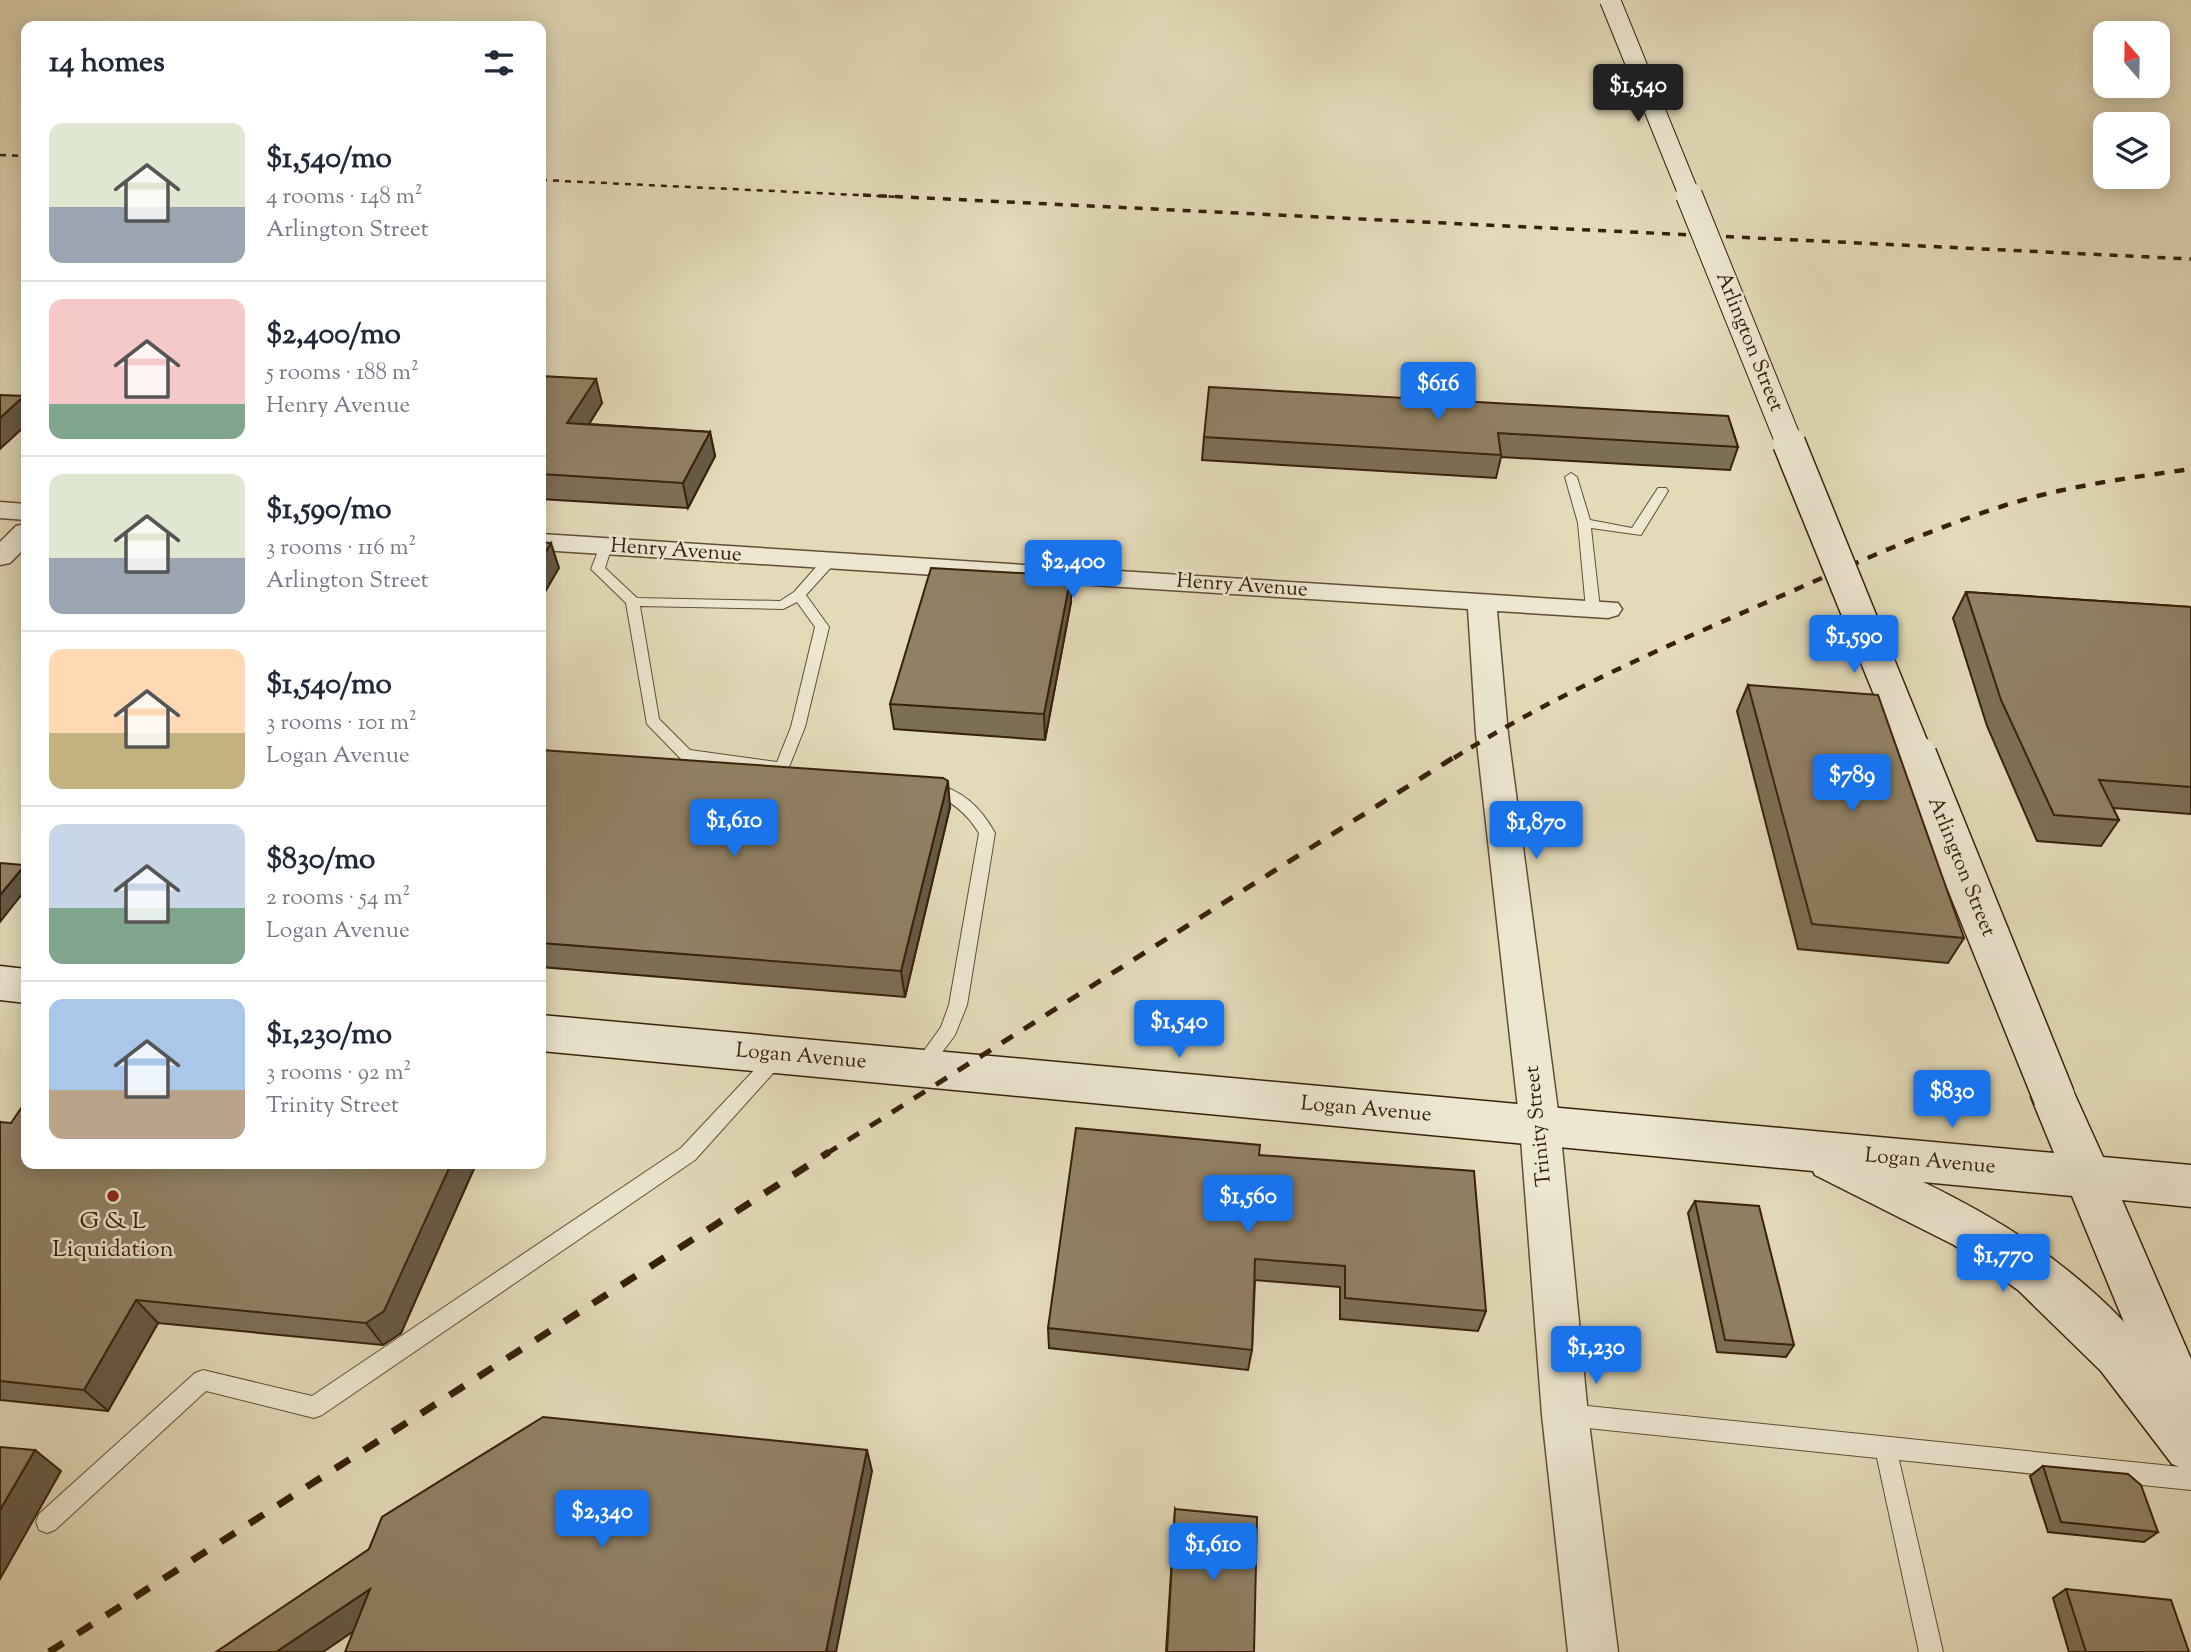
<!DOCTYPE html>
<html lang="en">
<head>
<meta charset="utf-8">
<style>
  body { margin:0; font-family:"Sorts Mill Goudy",serif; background:#f6f6f7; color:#1f2937; height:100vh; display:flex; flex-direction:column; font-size:26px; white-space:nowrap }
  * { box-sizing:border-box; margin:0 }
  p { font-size:23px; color:#747a83 }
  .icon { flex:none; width:38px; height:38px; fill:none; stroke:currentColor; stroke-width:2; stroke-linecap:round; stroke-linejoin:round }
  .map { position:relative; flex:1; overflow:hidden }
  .drawer { position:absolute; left:21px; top:21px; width:525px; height:1148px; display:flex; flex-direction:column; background:#fff; border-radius:14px; box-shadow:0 4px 18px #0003 }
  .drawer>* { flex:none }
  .needle { width:46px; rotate:340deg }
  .buttons { position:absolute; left:2093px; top:21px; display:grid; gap:14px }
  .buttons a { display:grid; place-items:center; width:77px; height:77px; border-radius:14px; background:#fff; box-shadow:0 4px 18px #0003; font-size:35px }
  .price { position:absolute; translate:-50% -60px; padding:0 16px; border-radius:7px; background:#1a73e8; color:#fff; font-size:23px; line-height:46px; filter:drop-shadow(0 2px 4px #0008) }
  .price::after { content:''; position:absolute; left:50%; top:42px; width:21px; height:16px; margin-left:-10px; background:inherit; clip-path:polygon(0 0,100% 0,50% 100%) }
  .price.selected { background:#222; color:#fff }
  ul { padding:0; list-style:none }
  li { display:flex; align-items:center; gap:21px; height:175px; padding:0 28px }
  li+li { border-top:2px solid #e0e1e3 }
  li span { display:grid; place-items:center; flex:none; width:196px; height:140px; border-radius:14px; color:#555 }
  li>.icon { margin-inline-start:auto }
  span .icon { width:84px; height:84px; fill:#fffc; stroke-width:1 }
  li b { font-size:30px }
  h2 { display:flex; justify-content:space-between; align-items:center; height:84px; padding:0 28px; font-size:30px }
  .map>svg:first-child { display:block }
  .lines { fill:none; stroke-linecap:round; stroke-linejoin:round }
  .lane-casing { stroke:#634e35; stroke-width:2 }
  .street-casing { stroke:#634e35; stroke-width:3 }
  .secondary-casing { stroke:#382009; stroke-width:3 }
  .lane { fill:#ede7d1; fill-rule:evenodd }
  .street { fill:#ede7d1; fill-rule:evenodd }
  .secondary { fill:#ede7d1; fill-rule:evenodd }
  .rail-far4 { stroke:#382009; stroke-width:2.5; stroke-dasharray:6 6; stroke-linecap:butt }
  .rail-far3 { stroke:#382009; stroke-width:3.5; stroke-dasharray:8 8; stroke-linecap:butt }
  .rail-far2 { stroke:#382009; stroke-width:4.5; stroke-dasharray:10 10; stroke-linecap:butt }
  .rail-far1 { stroke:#382009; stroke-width:5; stroke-dasharray:13 13; stroke-linecap:butt }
  .rail { stroke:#382009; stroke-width:7; stroke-dasharray:17 17; stroke-linecap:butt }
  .secondary-bridge-far3-casing { stroke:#382009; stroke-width:22; stroke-linecap:butt }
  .secondary-bridge-far2-casing { stroke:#382009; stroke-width:28; stroke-linecap:butt }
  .secondary-bridge-far1-casing { stroke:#382009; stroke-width:35; stroke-linecap:butt }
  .secondary-bridge-casing { stroke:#382009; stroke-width:44; stroke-linecap:butt }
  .secondary-bridge-far3 { stroke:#ede7d1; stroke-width:20 }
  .secondary-bridge-far2 { stroke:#ede7d1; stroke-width:26 }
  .secondary-bridge-far1 { stroke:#ede7d1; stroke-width:32 }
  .secondary-bridge { stroke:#ede7d1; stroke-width:41 }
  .wall { fill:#7d6f56; stroke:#382009; stroke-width:2 }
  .shaded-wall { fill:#665a46; stroke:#382009; stroke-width:2 }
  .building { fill:#918164; stroke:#382009; stroke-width:2 }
  .poi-dot { fill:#8f2418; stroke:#ede7d1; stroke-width:2.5 }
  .labels { text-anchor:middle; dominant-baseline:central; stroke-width:5; stroke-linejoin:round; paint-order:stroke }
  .street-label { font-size:21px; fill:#382009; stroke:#ede7d1 }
  .near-poi-label { font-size:24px; fill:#382009; stroke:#ede7d1 }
</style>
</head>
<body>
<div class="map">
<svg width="2191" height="1652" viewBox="0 0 2191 1652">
  <rect width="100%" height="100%" fill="#e3dab8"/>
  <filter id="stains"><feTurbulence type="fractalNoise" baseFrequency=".00286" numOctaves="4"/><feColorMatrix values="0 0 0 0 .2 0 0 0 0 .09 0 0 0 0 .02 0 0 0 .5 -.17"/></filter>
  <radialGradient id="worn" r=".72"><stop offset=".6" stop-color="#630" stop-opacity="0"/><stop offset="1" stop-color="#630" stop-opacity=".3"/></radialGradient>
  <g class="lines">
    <defs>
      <g id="lane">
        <path d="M1571,473l6,4 13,43 42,8 26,-40h8l2,3 -27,44 -50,-7 9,81 -7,4 -7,-4 -8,-86 -13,-46z"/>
        <path d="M606,542l6,4 -7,22 32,30 143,3 14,-9 31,-35h10v6l-29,32 23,32 -24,100 -18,45 -6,1 -100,-14 -34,-35 -21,-121 -35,-34 9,-23zM797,602l18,25 -24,100 -14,35 -87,-12 -31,-31 -19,-113 143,3z"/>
        <path d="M932,783c30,7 48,23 63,50l-28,172 -12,30 -27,36 -6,3 -6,-3 -3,-5 28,-39 8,-22 30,-172c-13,-21 -29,-34 -52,-41l-3,-4 3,-4z"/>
        <path d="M777,1050l6,2 3,5 -3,5 -88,98 -373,255 -8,3 -108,-27 -151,139 -8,3 -8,-3 -3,-8 3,-8 156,-141 8,-3 109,26 369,-248 90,-96z"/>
        <path d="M1568,1404l623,64v22l-292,-30 44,192h-24l-42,-194 -309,-32 -8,-3 -3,-8 3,-8z"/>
      </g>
      <g id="street">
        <path d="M0,502l26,2v16l-26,-2z"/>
        <path d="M26,524v23l-16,16 -10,2v-23l16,-16z"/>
        <path d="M541,534l1077,69 4,6 -4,6 -10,3 -111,-7 11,123 52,392 28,289 30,237h-50l-26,-237 -22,-289 -44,-392 -8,-125 -927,-59z"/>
      </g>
      <g id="secondary">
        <path d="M0,966l26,3v34l-26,-3z"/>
        <path d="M541,1015l1513,138 -23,-56 7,-13 16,-6 16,6 33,73 88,8v42l-69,-7 69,159v113l-19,-8 -71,-93 -83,-81 -64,-45 -139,-70 -2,-4 -1272,-120zM1923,1182l149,14 52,126c-58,-61 -126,-104 -201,-140z"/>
      </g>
    </defs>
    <use href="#lane" class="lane-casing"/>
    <use href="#street" class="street-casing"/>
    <use href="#secondary" class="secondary-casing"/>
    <use href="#lane" class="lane"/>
    <use href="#street" class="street"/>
    <use href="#secondary" class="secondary"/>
    <g class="rail-far4">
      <path d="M0,155l26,1"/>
      <path d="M541,180l359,17"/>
    </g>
    <path class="rail-far3" d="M863,195l1328,64"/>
    <path class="rail-far2" d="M1454,758c95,-60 201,-107 304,-152 81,-35 161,-73 245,-100 62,-20 125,-28 188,-37"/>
    <path class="rail-far1" d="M826,1154l630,-398"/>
    <path class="rail" d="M49,1652l780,-500"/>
    <defs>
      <path id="secondary-bridge-far3" d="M1610,0l80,197"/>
      <path id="secondary-bridge-far2" d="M1689,195l101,250"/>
      <path id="secondary-bridge-far1" d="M1789,443l128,315"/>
      <path id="secondary-bridge" d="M1916,756l138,341"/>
    </defs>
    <use href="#secondary-bridge-far3" class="secondary-bridge-far3-casing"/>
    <use href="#secondary-bridge-far2" class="secondary-bridge-far2-casing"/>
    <use href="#secondary-bridge-far1" class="secondary-bridge-far1-casing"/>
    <use href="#secondary-bridge" class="secondary-bridge-casing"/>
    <use href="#secondary-bridge-far3" class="secondary-bridge-far3"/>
    <use href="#secondary-bridge-far2" class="secondary-bridge-far2"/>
    <use href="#secondary-bridge-far1" class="secondary-bridge-far1"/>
    <use href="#secondary-bridge" class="secondary-bridge"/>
  </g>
  <g class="wall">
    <path d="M541,376l61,27 -13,21 121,8 5,24 -27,52 -147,-9z"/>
    <path d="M1728,416l10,31 -8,23 -229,-13 -5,21 -294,-18 2,-23z"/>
    <path d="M1966,592l225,15v207l-78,-6 6,12 -18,26 -64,-5 -50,-115 -34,-108z"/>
    <path d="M1071,602l-26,138 -151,-11 -4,-25z"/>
    <path d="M1748,685l216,253 -16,25 -150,-14 -61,-238z"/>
    <path d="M541,750l409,57 -45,190 -364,-30z"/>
    <path d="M0,1122l26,42h450l-75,169 -18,12 -225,-22 -50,88 -108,-11z"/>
    <path d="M1259,1155l227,156 -8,20 -138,-12v-32l-85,-7 -3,70 -4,20 -199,-22 -1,-20z"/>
    <path d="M1695,1201l99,144 -8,12 -69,-5 -29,-139z"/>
    <path d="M2043,1466l115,66 -14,10 -96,-10 -18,-56z"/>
    <path d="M1175,1509l79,143h-88z"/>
    <path d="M2066,1589l123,63h-120l-16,-54z"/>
  </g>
  <g class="shaded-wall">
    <path d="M596,379l6,24 -28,45 -7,-25z"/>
    <path d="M24,396l2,4v25l-26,24v-31z"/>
    <path d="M710,432l5,24 -27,52 -5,-25z"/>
    <path d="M551,543l8,25 -18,31v-39z"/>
    <path d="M1071,576v26l-26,138 -1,-26z"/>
    <path d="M948,781l2,26 -45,190 -4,-26z"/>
    <path d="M25,865l1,2v22l-26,33v-27z"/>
    <path d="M451,1164h25l-75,169 -18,12 -17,-22z"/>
    <path d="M136,1300l22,23 -50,88 -24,-21z"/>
    <path d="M35,1450l26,21 -61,108v-69z"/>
    <path d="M867,1450l5,21 -36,181h-10z"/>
    <path d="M370,1589l19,18 -66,45h-47z"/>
  </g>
  <g class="building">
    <path d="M541,376l55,3 -29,44 143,9 -27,51 -142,-9z"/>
    <path d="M1209,387l519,29 10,31 -240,-14 3,22 -297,-18z"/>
    <path d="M0,395l24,1 -24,22z"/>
    <path d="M541,542l10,1 -10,17z"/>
    <path d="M931,568l140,8 -27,138 -154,-10z"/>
    <path d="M1966,592l225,15v180l-92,-7 20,40 -65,-5 -53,-115z"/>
    <path d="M1748,685l130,10 86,243 -152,-14z"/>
    <path d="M541,750l402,28 5,3 -47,190 -360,-28z"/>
    <path d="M0,863l25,2 -25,30z"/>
    <path d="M26,1101v63h425l-67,147 -18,12 -230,-23 -52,90 -84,-9v-259l11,1z"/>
    <path d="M1076,1128l184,17 -1,10 215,16 12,140 -141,-13v-32l-90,-7 -3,91 -204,-22z"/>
    <path d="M1695,1201l64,5 35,139 -69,-5z"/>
    <path d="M543,1417l324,33 -41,202h-481l25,-63 -94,63h-60l153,-103 13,-32z"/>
    <path d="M0,1447l35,3 -35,60z"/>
    <path d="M2043,1466l85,8 13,11 17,47 -97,-10z"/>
    <path d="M1175,1509l82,8 -3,135h-87z"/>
    <path d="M2066,1589l105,11 18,52h-103z"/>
  </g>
  <circle class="poi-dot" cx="113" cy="1196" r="7"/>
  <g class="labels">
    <g class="street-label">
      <text transform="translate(1749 342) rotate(68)">Arlington Street</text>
      <text transform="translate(676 551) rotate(4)">Henry Avenue</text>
      <text transform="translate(1242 586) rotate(4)">Henry Avenue</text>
      <text transform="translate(1961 867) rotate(68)">Arlington Street</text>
      <text transform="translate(801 1057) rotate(5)">Logan Avenue</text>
      <text transform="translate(1366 1110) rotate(5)">Logan Avenue</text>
      <text transform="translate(1539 1126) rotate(-96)">Trinity Street</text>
      <text transform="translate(1930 1162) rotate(5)">Logan Avenue</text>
    </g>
    <g class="near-poi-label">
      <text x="113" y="1222">G &amp; L<tspan x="113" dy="28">Liquidation</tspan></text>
    </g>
  </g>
  <rect width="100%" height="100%" filter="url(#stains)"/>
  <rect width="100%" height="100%" fill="url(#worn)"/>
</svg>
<div class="buttons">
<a><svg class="needle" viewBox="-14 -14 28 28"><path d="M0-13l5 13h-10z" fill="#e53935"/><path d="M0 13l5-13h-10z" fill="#747a83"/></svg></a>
<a><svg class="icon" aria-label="layers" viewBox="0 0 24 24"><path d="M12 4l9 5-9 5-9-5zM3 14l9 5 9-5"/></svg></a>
</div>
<b class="price selected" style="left:1638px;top:124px">$1,540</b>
<b class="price" style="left:1438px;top:422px">$616</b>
<b class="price" style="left:1073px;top:600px">$2,400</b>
<b class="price" style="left:1854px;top:675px">$1,590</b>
<b class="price" style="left:1852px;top:814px">$789</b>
<b class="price" style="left:734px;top:859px">$1,610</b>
<b class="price" style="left:1536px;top:861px">$1,870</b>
<b class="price" style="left:1179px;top:1060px">$1,540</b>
<b class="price" style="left:1952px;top:1130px">$830</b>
<b class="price" style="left:1248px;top:1235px">$1,560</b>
<b class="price" style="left:2003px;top:1294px">$1,770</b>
<b class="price" style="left:1596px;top:1386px">$1,230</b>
<b class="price" style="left:602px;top:1550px">$2,340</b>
<b class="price" style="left:1213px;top:1583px">$1,610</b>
<section class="drawer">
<h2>14 homes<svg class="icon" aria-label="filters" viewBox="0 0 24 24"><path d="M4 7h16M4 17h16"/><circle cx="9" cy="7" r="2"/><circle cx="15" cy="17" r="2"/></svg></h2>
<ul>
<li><span style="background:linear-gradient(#dfe7d0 60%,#9aa5b1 0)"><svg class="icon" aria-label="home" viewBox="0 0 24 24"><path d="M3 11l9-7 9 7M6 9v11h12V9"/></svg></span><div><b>$1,540/mo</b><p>4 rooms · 148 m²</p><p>Arlington Street</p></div></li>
<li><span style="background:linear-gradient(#f6c9c9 75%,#7fa58c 0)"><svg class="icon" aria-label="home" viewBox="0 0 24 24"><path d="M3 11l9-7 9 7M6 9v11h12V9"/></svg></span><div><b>$2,400/mo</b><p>5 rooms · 188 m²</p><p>Henry Avenue</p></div></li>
<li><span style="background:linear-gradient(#dfe7d0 60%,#9aa5b1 0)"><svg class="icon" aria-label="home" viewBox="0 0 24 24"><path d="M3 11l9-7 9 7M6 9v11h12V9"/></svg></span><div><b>$1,590/mo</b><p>3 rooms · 116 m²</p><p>Arlington Street</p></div></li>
<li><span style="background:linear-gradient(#ffd9b3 60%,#c2b280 0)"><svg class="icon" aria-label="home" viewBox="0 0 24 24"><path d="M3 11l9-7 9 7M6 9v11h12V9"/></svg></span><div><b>$1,540/mo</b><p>3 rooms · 101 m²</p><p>Logan Avenue</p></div></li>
<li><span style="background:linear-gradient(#c9d6e8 60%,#7fa58c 0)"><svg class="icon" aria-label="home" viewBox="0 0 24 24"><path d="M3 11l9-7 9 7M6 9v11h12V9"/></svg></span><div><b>$830/mo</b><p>2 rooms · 54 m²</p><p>Logan Avenue</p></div></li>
<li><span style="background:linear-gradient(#a9c7e8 65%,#b9a48a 0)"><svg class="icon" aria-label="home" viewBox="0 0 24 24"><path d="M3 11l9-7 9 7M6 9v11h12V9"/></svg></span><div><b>$1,230/mo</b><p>3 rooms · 92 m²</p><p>Trinity Street</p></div></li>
</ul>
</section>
</div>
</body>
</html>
